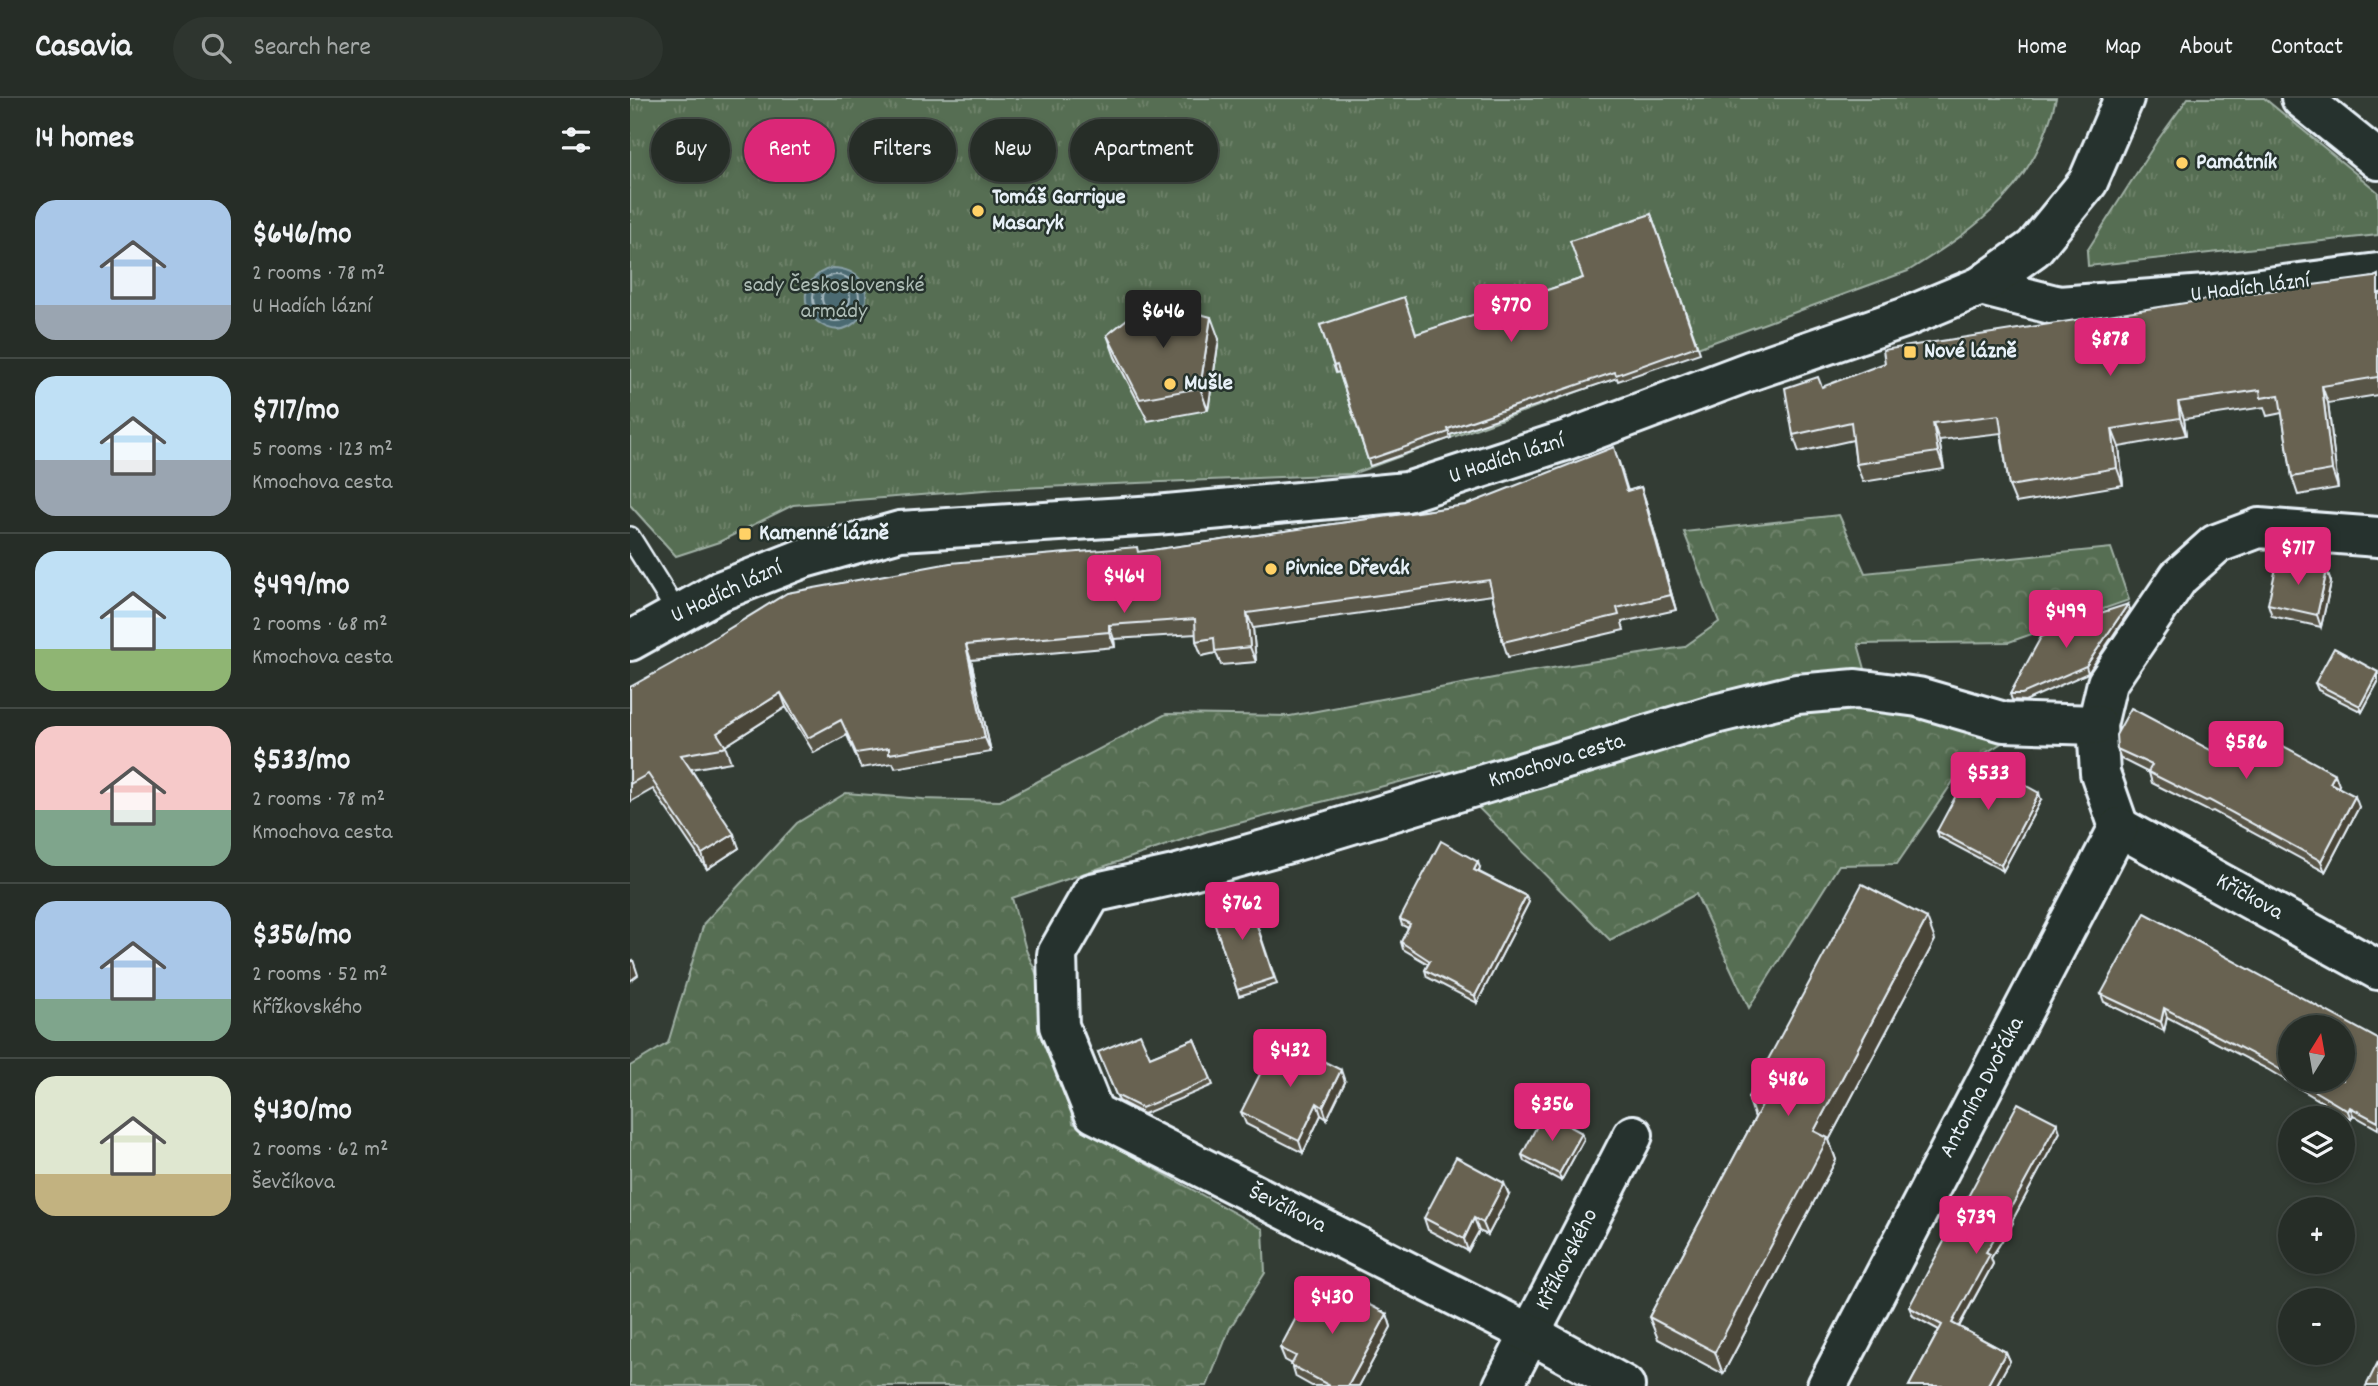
<!DOCTYPE html>
<html lang="en">
<head>
<meta charset="utf-8">
<style>
  body { margin:0; font-family:Dekko,sans-serif; background:#2e352f; color:#f1f3f6; height:100vh; display:flex; flex-direction:column; font-size:26px; white-space:nowrap }
  * { box-sizing:border-box; margin:0 }
  p { font-size:23px; color:#a4a8a7 }
  .icon { flex:none; width:38px; height:38px; fill:none; stroke:currentColor; stroke-width:2; stroke-linecap:round; stroke-linejoin:round }
  .map { position:relative; flex:1; overflow:hidden }
  .details { display:flex; flex-direction:column; background:#262d27; width:630px }
  .details>* { flex:none }
  .banner { position:absolute; left:21px; top:21px; width:665px; height:63px; display:flex; gap:14px }
  .needle { width:46px; rotate:11deg }
  .fabs { position:absolute; left:1648px; top:917px; display:grid; gap:14px }
  .fabs a { display:grid; place-items:center; width:77px; height:77px; border-radius:50%; background:#262d27; box-shadow:0 4px 10px #0003,0 0 0 2px #424944; font-size:35px }
  .price { position:absolute; translate:-50% -60px; padding:0 16px; border-radius:7px; background:#db2777; color:#fff; font-size:23px; line-height:46px; filter:drop-shadow(0 2px 4px #0008) }
  .price::after { content:''; position:absolute; left:50%; top:42px; width:21px; height:16px; margin-left:-10px; background:inherit; clip-path:polygon(0 0,100% 0,50% 100%) }
  .price.active { background:#222; color:#fff }
  ul { padding:0; list-style:none }
  li { display:flex; align-items:center; gap:21px; height:175px; padding:0 35px }
  li+li { border-top:2px solid #424944 }
  li span { display:grid; place-items:center; flex:none; width:196px; height:140px; border-radius:21px; color:#555 }
  li>.icon { margin-inline-start:auto }
  span .icon { width:84px; height:84px; fill:#fffc; stroke-width:1 }
  li b { font-size:30px }
  h2 { display:flex; justify-content:space-between; align-items:center; height:84px; padding:0 35px; font-size:30px }
  .pill { padding:0 24px; border-radius:32px; background:#262d27; box-shadow:0 4px 10px #0003,0 0 0 2px #424944; font-size:24px; line-height:63px }
  .pill.active { background:#db2777; color:#fff }
  header { display:flex; align-items:center; gap:42px; box-sizing:border-box; height:98px; padding:0 35px; background:#262d27; border-bottom:2px solid #424944 }
  header strong { font-size:33px }
  nav { display:flex; gap:38px; margin-inline-start:auto; font-size:24px }
  .search { width:490px; height:63px; background:#2e352f; display:flex; align-items:center; gap:18px; box-sizing:border-box; padding:0 24px; border-radius:38px; color:#a4a8a7; font-size:26px }
  main { display:flex; flex:1; min-height:0 }
  .map>svg:first-child { display:block }
  .forest { fill:url(#forest-crowns); stroke:#a0b0a5; stroke-width:2 }
  .park { fill:url(#park-tufts); stroke:#a0b0a5; stroke-width:2 }
  .water { fill:#4b6b72; stroke:#8aa1a8; stroke-width:2 }
  .lines { fill:none; stroke-linecap:round; stroke-linejoin:round }
  .shore { stroke:#a9bbc2; stroke-width:2 }
  .lane-casing { stroke:#e8f1f8; stroke-width:24 }
  .street-casing { stroke:#e8f1f8; stroke-width:44 }
  .lane { stroke:#26332d; stroke-width:19 }
  .street { stroke:#26332d; stroke-width:38 }
  .wall { fill:#595446; stroke:#e8f1f8; stroke-width:2; fill-rule:evenodd }
  .shaded-wall { fill:#494539; stroke:#e8f1f8; stroke-width:2 }
  .building { fill:#686251; stroke:#e8f1f8; stroke-width:2 }
  .poi-dot { fill:#ffd166; stroke:#26332d; stroke-width:2.5 }
  .labels { text-anchor:middle; dominant-baseline:central; stroke-width:5; stroke-linejoin:round; paint-order:stroke }
  .poi-label { font-size:23px; font-weight:bold; fill:#e8f1f8; stroke:#26332d; text-anchor:start }
  .park-label { font-size:23px; fill:#aebdb6; stroke:#26332d }
  .street-label { font-size:23px; fill:#e8f1f8; stroke:#26332d }
</style>
</head>
<body>
<header>
<strong>Casavia</strong>
<div class="search"><svg class="icon" aria-label="search" viewBox="0 0 24 24"><circle cx="10" cy="10" r="6"/><path d="M15 15l6 6"/></svg>Search here</div>
<nav><a>Home</a><a>Map</a><a>About</a><a>Contact</a></nav>
</header>
<main>
<section class="details">
<h2>14 homes<svg class="icon" aria-label="filters" viewBox="0 0 24 24"><path d="M4 7h16M4 17h16"/><circle cx="9" cy="7" r="2"/><circle cx="15" cy="17" r="2"/></svg></h2>
<ul>
<li><span style="background:linear-gradient(#a9c7e8 75%,#9aa5b1 0)"><svg class="icon" aria-label="home" viewBox="0 0 24 24"><path d="M3 11l9-7 9 7M6 9v11h12V9"/></svg></span><div><b>$646/mo</b><p>2 rooms · 78 m²</p><p>U Hadích lázní</p></div></li>
<li><span style="background:linear-gradient(#bfe0f5 60%,#9aa5b1 0)"><svg class="icon" aria-label="home" viewBox="0 0 24 24"><path d="M3 11l9-7 9 7M6 9v11h12V9"/></svg></span><div><b>$717/mo</b><p>5 rooms · 123 m²</p><p>Kmochova cesta</p></div></li>
<li><span style="background:linear-gradient(#bfe0f5 70%,#8fb573 0)"><svg class="icon" aria-label="home" viewBox="0 0 24 24"><path d="M3 11l9-7 9 7M6 9v11h12V9"/></svg></span><div><b>$499/mo</b><p>2 rooms · 68 m²</p><p>Kmochova cesta</p></div></li>
<li><span style="background:linear-gradient(#f6c9c9 60%,#7fa58c 0)"><svg class="icon" aria-label="home" viewBox="0 0 24 24"><path d="M3 11l9-7 9 7M6 9v11h12V9"/></svg></span><div><b>$533/mo</b><p>2 rooms · 78 m²</p><p>Kmochova cesta</p></div></li>
<li><span style="background:linear-gradient(#a9c7e8 70%,#7fa58c 0)"><svg class="icon" aria-label="home" viewBox="0 0 24 24"><path d="M3 11l9-7 9 7M6 9v11h12V9"/></svg></span><div><b>$356/mo</b><p>2 rooms · 52 m²</p><p>Křížkovského</p></div></li>
<li><span style="background:linear-gradient(#dfe7d0 70%,#c2b280 0)"><svg class="icon" aria-label="home" viewBox="0 0 24 24"><path d="M3 11l9-7 9 7M6 9v11h12V9"/></svg></span><div><b>$430/mo</b><p>2 rooms · 62 m²</p><p>Ševčíkova</p></div></li>
</ul>
</section>
<div class="map">
<svg width="1748" height="1288" viewBox="0 0 1748 1288">
  <defs>
    <pattern id="forest-crowns" width="20" height="18" patternUnits="userSpaceOnUse" patternTransform="scale(1.75)"><rect width="20" height="18" fill="#576e52"/><path d="M2 6a3 3 0 1 1 6 0M12 15a3 3 0 1 1 6 0" fill="none" stroke="#6f836c"/></pattern>
    <pattern id="park-tufts" width="24" height="20" patternUnits="userSpaceOnUse" patternTransform="scale(1.75)"><rect width="24" height="20" fill="#576e52"/><path d="M3 7l-1-3M5 7V3M7 7l1-3M15 17l-1-3M17 17v-4M19 17l1-3" fill="none" stroke="#6f836c"/></pattern>
  </defs>
  <rect width="100%" height="100%" fill="#333c34"/>
  <filter id="ink" filterUnits="userSpaceOnUse"><feTurbulence type="fractalNoise" baseFrequency=".0143" numOctaves="2"/><feDisplacementMap in="SourceGraphic" scale="14" xChannelSelector="R" yChannelSelector="G"/><feConvolveMatrix kernelMatrix="1 2 1 2 8 2 1 2 1" color-interpolation-filters="sRGB"/></filter>
  <g filter="url(#ink)">
    <path class="forest" d="M1209,417l26,58 246,-25 18,52 -120,42 -151,2 18,64 137,28 -50,31 -66,97 -58,1 -90,143 -53,-114 -86,46 -168,-169 -234,60 -196,67 14,52 33,76 14,97 190,106 2,44 -35,55 -23,58h-577v-320l38,-23 36,-120 93,-100 49,-30 77,6 77,2 166,-87 124,2 225,-42 169,-27 35,-25 -35,-90z"/>
    <g class="park">
      <path d="M0,0h1426c-20,88 -75,128 -148,173l-556,203 -355,15 -204,16 -74,37 -43,14 -46,-51z"/>
      <path d="M1558,0h76l114,94v43l-290,31 -1,-15 70,-110z"/>
    </g>
    <path class="water" d="M202,170c60,2 31,81 -10,57 -6,-4 -12,-9 -14,-16 -8,-19 6,-37 24,-41z"/>
    <g class="lines">
      <g class="shore">
        <circle cx="206" cy="200" r="23"/>
        <circle cx="206" cy="200" r="14"/>
      </g>
      <defs>
        <path id="lane" d="M0,439l48,77"/>
        <g id="street">
          <path d="M1671,0l77,62"/>
          <path d="M1351,188l78,20 147,-11 172,-22"/>
          <path d="M0,543l90,-50 84,-33 96,-27 256,-16 251,-23 160,-52 183,-69 154,-53 77,-32 53,-38 54,-66 36,-84"/>
          <path d="M1489,729l-19,-54 -3,-48 10,-42 72,-106 37,-33 43,-16 119,9"/>
          <path d="M1489,729l259,143"/>
          <path d="M873,1288l130,-251"/>
          <path d="M995,1288l-94,-52 -437,-221 -35,-87 -2,-72 35,-61 82,-18 115,-32 426,-129 82,-20 59,-5 62,8 86,25 93,3"/>
          <path d="M1197,1288l292,-559"/>
        </g>
      </defs>
      <use href="#lane" class="lane-casing"/>
      <use href="#street" class="street-casing"/>
      <use href="#lane" class="lane"/>
      <use href="#street" class="street"/>
    </g>
    <g class="wall">
      <path d="M1021,116l49,139 -82,28 -1,-3 -167,57 1,3 -81,28 -31,-94 -3,1 -16,-48 97,9 166,-56z"/>
      <path d="M1748,177v120l-50,8 10,85 -40,7 -6,-18 -10,-64 -15,3 -3,-9 -80,12 2,16 -67,12 4,38 -107,18 -7,-17 -8,-53 -62,7 5,29 -81,13 -7,-18 -3,-24 -54,12 -6,-17 29,-48 552,-110z"/>
      <path d="M566,215l23,26 -11,71 -60,11 -33,-64 -8,-22z"/>
      <path d="M989,364l9,29 13,-4 5,15 30,108 -54,12 2,8 -116,27 -5,-15 -11,-47 -239,33 3,34 -35,3 -5,-12 -14,3 -6,-15v-7l-82,5 1,8 -144,13 20,92 -96,16 -2,-5 -32,5 -14,-33 -33,18 -28,-46 -61,39 6,16 -40,7 48,79 -32,21 -54,-80 -23,13v-115l509,-135 327,-47z"/>
      <path d="M1697,472l4,12 -10,45 -49,-11 -4,-12z"/>
      <path d="M1498,506l2,6 -42,63 -63,28 -13,-1 -2,-6z"/>
      <path d="M1748,574v10l-16,30 -44,-22 -3,-7z"/>
      <path d="M1597,646l112,41 -1,2 21,20 -34,65 -112,-61 -3,1 -58,-29 -3,-10 -28,-14 -4,-10 95,2z"/>
      <path d="M1411,702l-38,71 -64,-34 -2,-6z"/>
      <path d="M850,770l-1,4 47,24 3,6 -52,101 -50,-26 -2,-7 3,-6 -25,-15 -2,-7 7,-14 -6,-3 -2,-6z"/>
      <path d="M617,797l30,89 -38,12 -30,-89z"/>
      <path d="M1305,842l-106,200 7,20 -113,214 -65,-35 -9,-22 106,-199 -7,-21z"/>
      <path d="M1471,896l277,45v90l-25,-14 -2,4 -84,-50 -100,-52 -3,14 -60,-29zM1661,929l52,53h-52z"/>
      <path d="M564,941l19,46 -69,29 -25,-13 -21,-49 52,5z"/>
      <path d="M715,984l-18,37 -6,-4 -18,38 -57,-29 -5,-12z"/>
      <path d="M1430,1034l-48,89 1,2 -22,35 2,6 -34,63 47,25 4,9 -14,25h-87l30,-56 -26,-14 -4,-9z"/>
      <path d="M952,1035l2,6 -23,42 -37,-20 -2,-6z"/>
      <path d="M879,1097l-21,40 -9,-4 -11,20 -40,-21 -4,-12z"/>
      <path d="M698,1197l59,19 4,13 -32,59h-47l-16,-9 -4,-13 -7,-4 -5,-12z"/>
    </g>
    <g class="shaded-wall">
      <path d="M581,219l8,22 -11,71 -8,-22z"/>
      <path d="M1692,288l6,17 10,85 -6,-18z"/>
      <path d="M1548,304l6,17 2,16 -6,-17z"/>
      <path d="M1303,325l6,17 5,29 -6,-17z"/>
      <path d="M1482,331l7,18 4,38 -6,-17z"/>
      <path d="M1011,389l5,15 30,108 -5,-15z"/>
      <path d="M1697,472l4,12 -10,45 -4,-12z"/>
      <path d="M1498,506l2,6 -42,63 -2,-7z"/>
      <path d="M617,515l6,15 3,34 -6,-15z"/>
      <path d="M479,527l5,14 1,8 -6,-15z"/>
      <path d="M336,547l5,15 20,92 -6,-14z"/>
      <path d="M1748,574v10l-16,30 -2,-6z"/>
      <path d="M151,595l5,14 -64,41 -5,-15z"/>
      <path d="M1705,676l4,11 -5,9 -4,-11z"/>
      <path d="M1409,695l2,7 -38,71 -2,-6z"/>
      <path d="M1725,698l4,11 -34,65 -4,-11z"/>
      <path d="M104,736l5,14 -32,21 -5,-15z"/>
      <path d="M848,764l2,6 -4,8 -2,-6z"/>
      <path d="M896,798l3,6 -52,101 -2,-7z"/>
      <path d="M1297,820l8,22 -106,200 7,20 -113,214 -8,-22 99,-221z"/>
      <path d="M3,862l5,15 -8,6v-19z"/>
      <path d="M1534,910l3,9 -3,14 -3,-9z"/>
      <path d="M711,972l4,12 -18,37 -4,-12z"/>
      <path d="M687,1005l4,12 -18,38 -4,-12z"/>
      <path d="M1720,1009l3,8 -2,4 -3,-8z"/>
      <path d="M1427,1025l3,9 -48,89 1,2 -22,35 2,6 -38,69 -3,-10 34,-71z"/>
      <path d="M952,1035l2,6 -23,42 -2,-7z"/>
      <path d="M874,1085l5,12 -21,40 -5,-12z"/>
      <path d="M844,1120l5,13 -11,20 -4,-12z"/>
      <path d="M757,1216l4,13 -32,59h-11z"/>
      <path d="M1376,1254l4,9 -14,25h-9z"/>
    </g>
    <g class="building">
      <path d="M1021,116l46,132 -81,29 -1,-3 -167,57 1,3 -81,28 -31,-95 -3,1 -14,-41 84,-28 12,37 167,-56 -13,-37z"/>
      <path d="M1748,177v102l-56,9 10,84 -40,7 -13,-82 -18,3 -1,-8 -82,12 2,16 -68,11 5,39 -108,18 -10,-71 -66,8 5,29 -82,12 -5,-42 -58,13 -8,-47 33,-11 4,10 63,-24 -2,-13 354,-55 137,-18z"/>
      <path d="M526,209h38l-2,5 19,5 -11,71 -60,11 -33,-64 29,-23z"/>
      <path d="M984,349l13,44 14,-4 30,108 -54,13 2,7 -116,27 -14,-62 -242,33 3,34 -35,4 -1,-13 -18,3 -1,-22 -86,6v7l-143,13 19,93 -96,16v-6l-33,5 -15,-33 -33,18 -27,-45 -64,40 9,14 -45,8 53,79 -32,20 -54,-80 -18,10v-97l43,-24 114,-70 163,-30 187,-16 1,5 328,-47z"/>
      <path d="M1648,461l49,11 -10,45 -49,-11z"/>
      <path d="M1498,506l-42,62 -64,28h-12l31,-57 44,-19z"/>
      <path d="M1704,550l44,24 -18,34 -45,-23z"/>
      <path d="M1501,610l81,43 6,-12 9,5 6,-13 25,13 5,-9 72,39 -5,9 25,13 -34,65 -112,-61 -3,1 -58,-29 4,-7 -35,-16 -1,-14z"/>
      <path d="M1346,660l63,35 -38,72 -64,-34z"/>
      <path d="M811,743l37,21 -4,8 52,26 -51,100 -50,-26 5,-9 -29,-19 9,-18 -10,-5z"/>
      <path d="M1232,786l65,34 -113,213 14,7 -113,214 -66,-35 113,-212 -14,-8z"/>
      <path d="M617,797l27,83 -37,12 -28,-83z"/>
      <path d="M1515,815l233,126v83l-28,-15 -2,4 -52,-31h47v-53h-52v49l-27,-16 -100,-52 -3,14 -60,-28z"/>
      <path d="M510,936l10,23 44,-18 17,40 -69,29 -26,-13 -18,-43z"/>
      <path d="M648,940l63,32 -18,37 -6,-4 -18,38 -58,-29z"/>
      <path d="M1388,1005l39,20 -49,90 1,1 -23,38 4,2 -38,69 54,29 -19,34h-78l33,-61 -33,-18z"/>
      <path d="M914,1014l38,21 -23,41 -37,-19z"/>
      <path d="M826,1059l48,26 -21,40 -9,-5 -10,21 -40,-21z"/>
      <path d="M683,1188l15,9 5,-9 54,28 -39,72h-18l-39,-21 5,-9 -16,-8z"/>
      <path d="M1748,1264v24h-12z"/>
    </g>
  </g>
  <g class="poi-dot">
    <circle cx="1552" cy="65" r="7"/>
    <circle cx="348" cy="113" r="7"/>
    <rect x="1273" y="247" width="14" height="14" rx="3.5"/>
    <circle cx="540" cy="286" r="7"/>
    <rect x="108" y="429" width="14" height="14" rx="3.5"/>
    <circle cx="641" cy="471" r="7"/>
  </g>
  <g class="labels">
    <g class="poi-label">
      <text x="1566" y="65">Památník</text>
      <text x="362" y="100">Tomáš Garrigue<tspan x="362" dy="26">Masaryk</tspan></text>
      <text x="1294" y="254">Nové lázně</text>
      <text x="554" y="286">Mušle</text>
      <text x="129" y="436">Kamenné lázně</text>
      <text x="655" y="471">Pivnice Dřevák</text>
    </g>
    <g class="park-label">
      <text x="204" y="188">sady Československé<tspan x="204" dy="26">armády</tspan></text>
    </g>
    <g class="street-label">
      <text transform="translate(1620 191) rotate(-7)">U Hadích lázní</text>
      <text transform="translate(877 362) rotate(-18)">U Hadích lázní</text>
      <text transform="translate(97 495) rotate(-25)">U Hadích lázní</text>
      <text transform="translate(927 664) rotate(-17)">Kmochova cesta</text>
      <text transform="translate(1619 800) rotate(29)">Křičkova</text>
      <text transform="translate(1353 990) rotate(-62)">Antonína Dvořáka</text>
      <text transform="translate(657 1112) rotate(26)">Ševčíkova</text>
      <text transform="translate(938 1162) rotate(-63)">Křížkovského</text>
    </g>
  </g>
</svg>
<div class="fabs">
<a><svg class="needle" viewBox="-14 -14 28 28"><path d="M0-13l5 13h-10z" fill="#e53935"/><path d="M0 13l5-13h-10z" fill="#a4a8a7"/></svg></a>
<a><svg class="icon" aria-label="layers" viewBox="0 0 24 24"><path d="M12 4l9 5-9 5-9-5zM3 14l9 5 9-5"/></svg></a>
<a>+</a>
<a>−</a>
</div>
<b class="price" style="left:881px;top:246px">$770</b>
<b class="price active" style="left:533px;top:252px">$646</b>
<b class="price" style="left:1480px;top:280px">$878</b>
<b class="price" style="left:1668px;top:489px">$717</b>
<b class="price" style="left:494px;top:517px">$464</b>
<b class="price" style="left:1436px;top:552px">$499</b>
<b class="price" style="left:1616px;top:683px">$586</b>
<b class="price" style="left:1358px;top:714px">$533</b>
<b class="price" style="left:612px;top:844px">$762</b>
<b class="price" style="left:660px;top:991px">$432</b>
<b class="price" style="left:1158px;top:1020px">$486</b>
<b class="price" style="left:922px;top:1045px">$356</b>
<b class="price" style="left:1346px;top:1158px">$739</b>
<b class="price" style="left:702px;top:1238px">$430</b>
<div class="banner">
<a class="pill">Buy</a>
<a class="pill active">Rent</a>
<a class="pill">Filters</a>
<a class="pill">New</a>
<a class="pill">Apartment</a>
</div>
</div>
</main>
</body>
</html>
